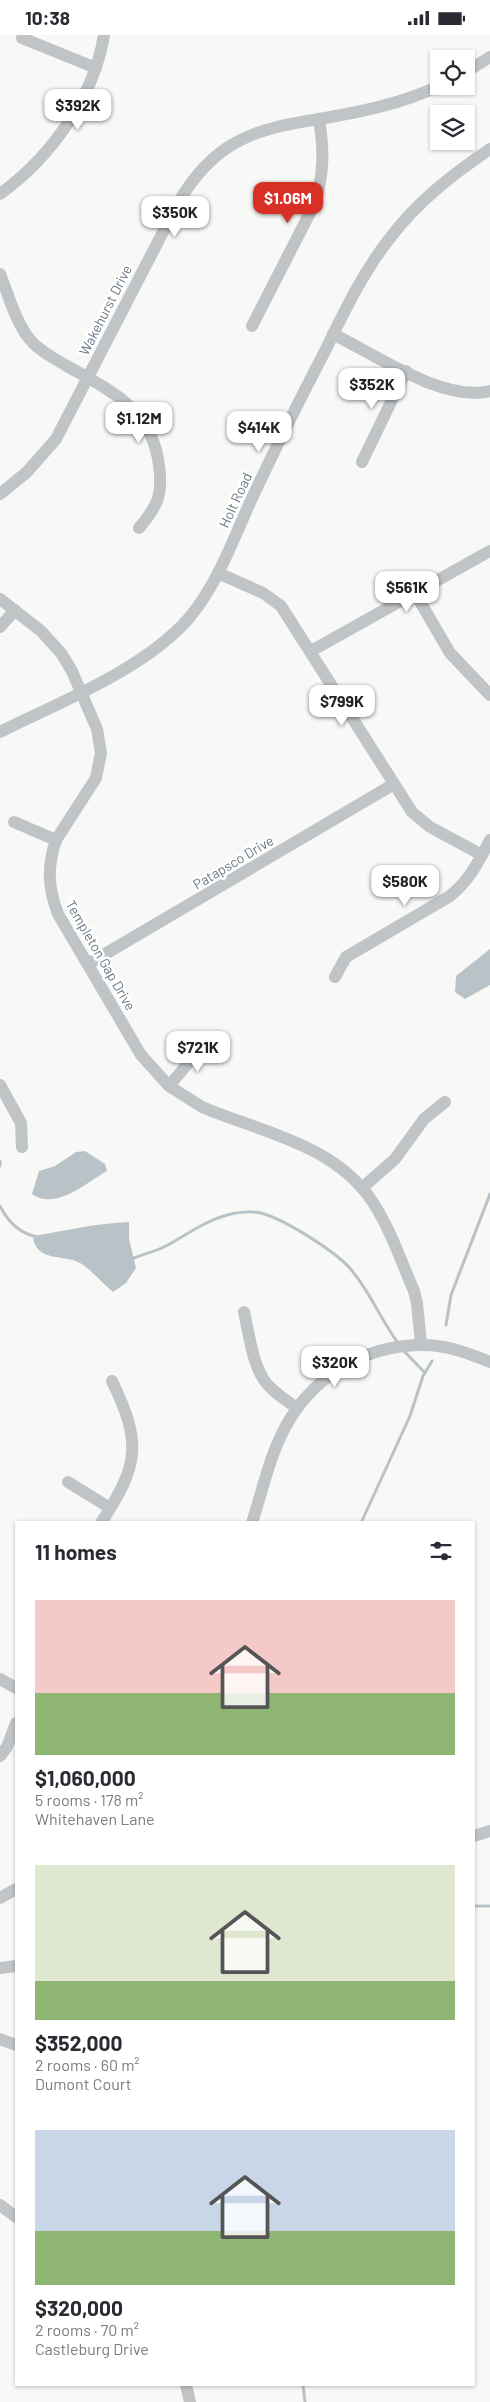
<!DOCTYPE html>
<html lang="en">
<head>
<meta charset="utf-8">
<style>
  body { margin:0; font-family:Barlow,sans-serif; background:#f7f7f7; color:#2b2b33; height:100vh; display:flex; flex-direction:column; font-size:19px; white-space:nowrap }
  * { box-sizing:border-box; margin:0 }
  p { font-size:16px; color:#7c7c81 }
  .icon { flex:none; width:28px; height:28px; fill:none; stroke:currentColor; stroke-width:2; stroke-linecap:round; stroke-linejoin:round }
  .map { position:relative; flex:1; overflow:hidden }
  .panel { position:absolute; left:15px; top:1486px; width:460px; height:865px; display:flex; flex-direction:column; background:#fff; border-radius:0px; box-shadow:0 1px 4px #0004 }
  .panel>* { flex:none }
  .tools { position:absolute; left:430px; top:15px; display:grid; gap:10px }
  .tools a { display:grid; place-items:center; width:45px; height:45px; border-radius:0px; background:#fff; box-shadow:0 1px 4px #0004; font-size:25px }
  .price { position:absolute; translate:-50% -42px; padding:0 11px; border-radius:10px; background:#fff; color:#222; font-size:16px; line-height:32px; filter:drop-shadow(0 1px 2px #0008) }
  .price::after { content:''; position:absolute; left:50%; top:30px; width:15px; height:11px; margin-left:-8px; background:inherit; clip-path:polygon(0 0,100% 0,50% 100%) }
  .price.current { background:#d93025; color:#fff }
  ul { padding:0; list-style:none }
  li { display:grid; align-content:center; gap:10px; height:265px; padding:0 20px }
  li span { display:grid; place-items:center; height:155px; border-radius:0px; color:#555 }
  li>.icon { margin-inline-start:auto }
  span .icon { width:90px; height:90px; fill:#fffc; stroke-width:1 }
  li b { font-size:21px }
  h2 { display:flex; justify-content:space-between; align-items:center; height:60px; padding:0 20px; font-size:21px }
  .status { display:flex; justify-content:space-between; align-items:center; height:35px; padding:0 25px; background:#fff; direction:ltr }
  .status svg { height:14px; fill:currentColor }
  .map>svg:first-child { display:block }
  .water { fill:#b9c3c7 }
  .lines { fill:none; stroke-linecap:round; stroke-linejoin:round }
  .stream { stroke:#b9c3c7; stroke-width:3 }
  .minor { stroke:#c0c4c7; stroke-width:12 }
  .labels { text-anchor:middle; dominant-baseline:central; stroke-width:5; stroke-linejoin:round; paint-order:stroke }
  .street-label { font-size:14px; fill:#6a7884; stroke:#fff }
</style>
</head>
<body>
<div class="status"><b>10:38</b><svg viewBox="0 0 49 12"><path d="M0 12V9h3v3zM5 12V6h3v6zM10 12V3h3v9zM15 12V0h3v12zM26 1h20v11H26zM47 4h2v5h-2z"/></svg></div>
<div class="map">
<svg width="490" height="2367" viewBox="0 0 490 2367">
  <rect width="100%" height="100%" fill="#f8f8f6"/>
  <g class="water">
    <path d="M490,914v36l-25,14 -10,-7 1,-16z"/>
    <path d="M85,1116l20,13 2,7c-21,12 -52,40 -75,23l7,-23 16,-5 21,-14z"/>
    <path d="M129,1187v17l7,29 -10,15 -13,9c-11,-9 -21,-22 -33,-29 -15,-9 -45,0 -47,-27 32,-5 64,-13 96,-14z"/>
  </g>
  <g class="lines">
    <g class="stream">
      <path d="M0,1126v5"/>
      <path d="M0,1171c8,16 20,28 38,31"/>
      <path d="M129,1222l5,1c10,-4 22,-7 32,-12 20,-11 39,-25 61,-31 10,-3 24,-4 34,-2 23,6 78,40 92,59 18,22 28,48 45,71"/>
      <path d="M446,1290l5,-30 39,-101"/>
      <path d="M403,1315l22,23"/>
      <path d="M361,1488l49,-107 13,-40 9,-15"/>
      <path d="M474,1871h16"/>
      <path d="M303,2350l2,17"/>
    </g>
    <g class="minor">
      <path d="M22,3l74,30"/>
      <path d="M466,37l24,-15"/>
      <path d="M0,159c51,-37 94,-97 104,-159"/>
      <path d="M0,239c9,22 16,51 33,69 10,10 22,16 34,23 44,25 85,43 92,99 4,29 -1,41 -20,63"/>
      <path d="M252,291l63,-123c9,-29 9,-54 4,-84"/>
      <path d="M333,299c41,20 111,69 157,57"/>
      <path d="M362,427l44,-91"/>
      <path d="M0,459l27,-22 29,-33 122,-236c14,-24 32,-46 57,-60 27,-15 54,-19 84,-24 41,-7 82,-15 120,-33"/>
      <path d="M218,538l45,20 18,13 131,206 18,15 52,28"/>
      <path d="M415,558l35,60 40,42"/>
      <path d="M0,564l41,32 20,22 11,18 25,58 4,24 -5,25 -40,62c-9,27 -8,48 2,74l83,141 28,31 33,21c59,25 132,37 170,94 18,27 29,60 42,90l3,12 4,41"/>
      <path d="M0,592l15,-17"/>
      <path d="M311,616l179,-100"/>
      <path d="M0,697c60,-30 145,-63 189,-114 29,-34 45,-81 64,-122 23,-49 47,-97 72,-145 19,-39 38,-79 65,-113 27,-36 63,-64 100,-89"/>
      <path d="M14,787l42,18"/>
      <path d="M88,929l306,-180"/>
      <path d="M335,942l11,-20 104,-61c19,-15 29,-35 40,-56"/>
      <path d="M0,1050l21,38 1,24"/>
      <path d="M169,1051l37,-44"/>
      <path d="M362,1153l33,-29 29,-40 21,-17"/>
      <path d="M244,1277c5,21 8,50 20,68 8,12 22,20 33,28"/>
      <path d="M68,1447l42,26"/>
      <path d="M101,1488c38,-58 41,-80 11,-142"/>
      <path d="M252,1488c11,-34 19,-74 38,-104 28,-46 77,-73 130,-74 24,-1 48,8 70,17"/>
      <path d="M0,1644l16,9"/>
      <path d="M0,1721l7,-9 9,-24"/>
      <path d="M474,1801l16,-5"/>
      <path d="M0,1863l16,-9"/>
      <path d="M0,1933l16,-2"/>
      <path d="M0,2004l16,6"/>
      <path d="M0,2170l16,12"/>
      <path d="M186,2350l4,17"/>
    </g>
  </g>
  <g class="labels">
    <g class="street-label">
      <text transform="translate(105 275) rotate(-63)">Wakehurst Drive</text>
      <text transform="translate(235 465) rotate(-65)">Holt Road</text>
      <text transform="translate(233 827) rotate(-31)">Patapsco Drive</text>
      <text transform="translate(101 920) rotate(60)">Templeton Gap Drive</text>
    </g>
  </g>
</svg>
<div class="tools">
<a><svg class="icon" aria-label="locate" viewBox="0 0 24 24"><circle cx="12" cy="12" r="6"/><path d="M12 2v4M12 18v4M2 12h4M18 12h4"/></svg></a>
<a><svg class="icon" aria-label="layers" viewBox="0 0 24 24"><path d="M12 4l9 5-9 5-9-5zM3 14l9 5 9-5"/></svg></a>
</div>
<b class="price" style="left:78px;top:96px">$392K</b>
<b class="price current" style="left:288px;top:189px">$1.06M</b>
<b class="price" style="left:175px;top:203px">$350K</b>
<b class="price" style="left:372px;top:375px">$352K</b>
<b class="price" style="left:139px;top:409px">$1.12M</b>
<b class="price" style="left:259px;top:418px">$414K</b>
<b class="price" style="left:407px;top:578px">$561K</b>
<b class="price" style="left:342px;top:692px">$799K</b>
<b class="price" style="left:405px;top:872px">$580K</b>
<b class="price" style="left:198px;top:1038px">$721K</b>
<b class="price" style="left:335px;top:1353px">$320K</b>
<section class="panel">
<h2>11 homes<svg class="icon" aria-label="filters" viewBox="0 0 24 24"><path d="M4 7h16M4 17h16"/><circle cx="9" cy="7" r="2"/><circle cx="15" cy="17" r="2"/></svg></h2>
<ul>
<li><span style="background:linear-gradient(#f6c9c9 60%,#8fb573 0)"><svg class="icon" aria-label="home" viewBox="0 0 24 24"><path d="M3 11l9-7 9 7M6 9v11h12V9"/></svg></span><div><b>$1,060,000</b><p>5 rooms · 178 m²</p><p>Whitehaven Lane</p></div></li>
<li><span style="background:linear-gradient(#dfe7d0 75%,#8fb573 0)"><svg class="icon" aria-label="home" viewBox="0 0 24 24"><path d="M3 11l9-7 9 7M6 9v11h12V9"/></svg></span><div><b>$352,000</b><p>2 rooms · 60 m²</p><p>Dumont Court</p></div></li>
<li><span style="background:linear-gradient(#c9d6e8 65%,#8fb573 0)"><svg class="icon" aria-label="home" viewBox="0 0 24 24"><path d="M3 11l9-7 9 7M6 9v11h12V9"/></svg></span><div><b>$320,000</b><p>2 rooms · 70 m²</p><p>Castleburg Drive</p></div></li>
</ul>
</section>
</div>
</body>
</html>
